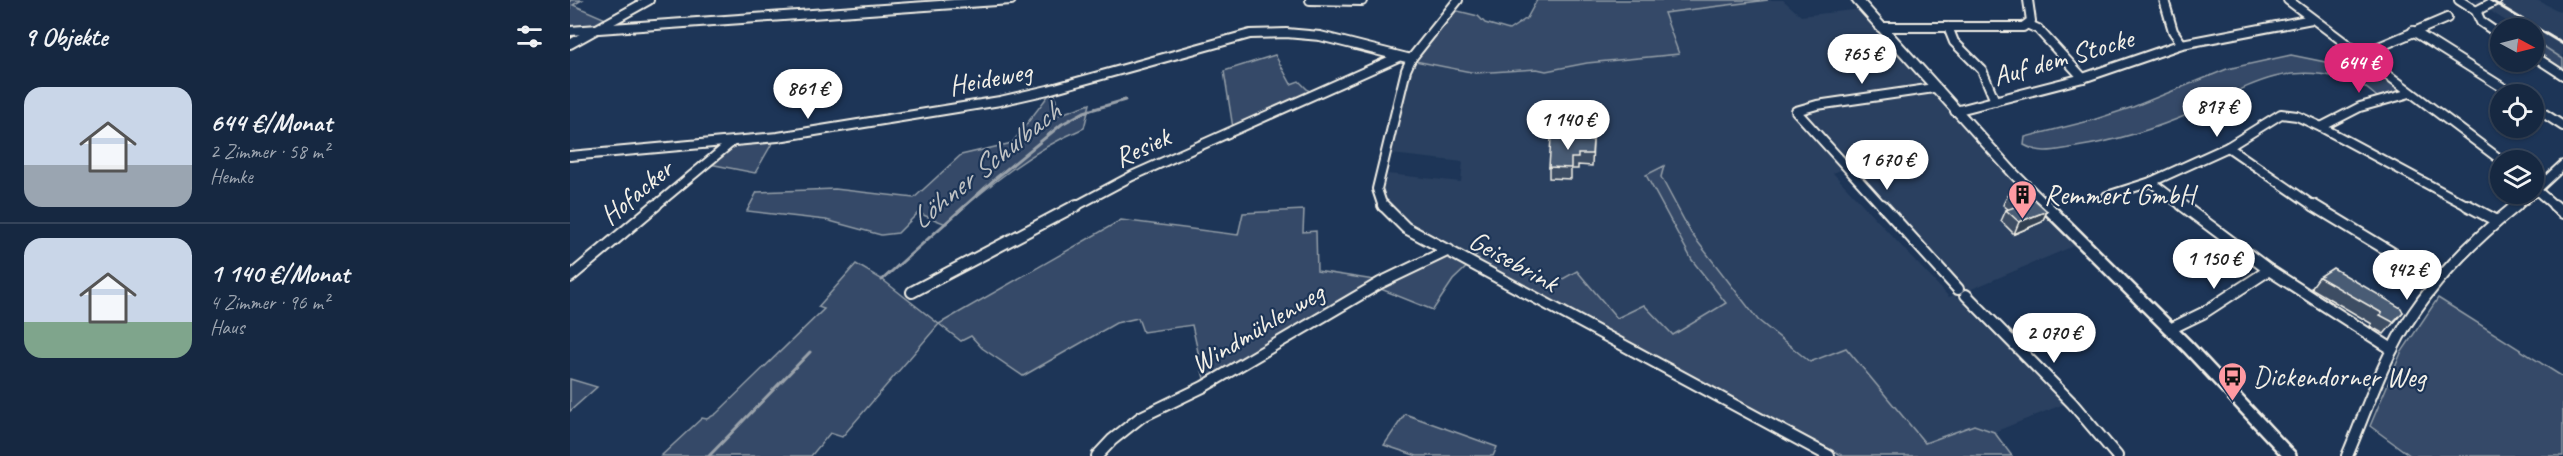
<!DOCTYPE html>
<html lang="de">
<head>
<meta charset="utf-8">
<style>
  body { margin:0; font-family:Caveat,sans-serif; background:#23344c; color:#f1f3f6; height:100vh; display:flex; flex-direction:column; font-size:22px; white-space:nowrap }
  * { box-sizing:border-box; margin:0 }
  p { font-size:20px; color:#9ea6b1 }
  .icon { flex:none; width:33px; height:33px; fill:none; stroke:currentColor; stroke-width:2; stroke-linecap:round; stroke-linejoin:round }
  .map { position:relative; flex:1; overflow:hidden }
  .drawer { display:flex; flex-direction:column; background:#162841; width:570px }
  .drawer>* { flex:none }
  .needle { width:39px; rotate:97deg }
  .buttons { position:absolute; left:1920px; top:18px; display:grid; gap:12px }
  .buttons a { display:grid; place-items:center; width:54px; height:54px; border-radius:50%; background:#162841; box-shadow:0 2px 4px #0004,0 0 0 2px #35445a; font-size:30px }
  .price { position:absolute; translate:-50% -51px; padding:0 14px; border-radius:21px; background:#fff; color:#222; font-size:20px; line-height:39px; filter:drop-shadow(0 2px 3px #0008) }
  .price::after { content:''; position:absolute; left:50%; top:36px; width:18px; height:14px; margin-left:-9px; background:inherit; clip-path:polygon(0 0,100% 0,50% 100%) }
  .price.selected { background:#db2777; color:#fff }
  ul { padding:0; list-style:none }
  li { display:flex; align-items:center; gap:18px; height:150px; padding:0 24px }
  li+li { border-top:2px solid #35445a }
  li span { display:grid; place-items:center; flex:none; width:168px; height:120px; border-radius:18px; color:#555 }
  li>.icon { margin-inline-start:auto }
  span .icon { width:72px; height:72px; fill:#fffc; stroke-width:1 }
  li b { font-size:26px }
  h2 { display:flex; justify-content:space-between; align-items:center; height:72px; padding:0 24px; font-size:26px }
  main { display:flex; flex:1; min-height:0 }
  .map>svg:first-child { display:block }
  .built { fill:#2a4060 }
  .green { fill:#354a67; stroke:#949ea8; stroke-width:1.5 }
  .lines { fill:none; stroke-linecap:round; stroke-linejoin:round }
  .stream { stroke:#9aa2ab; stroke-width:3 }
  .minor-far1-casing { stroke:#f4f1e8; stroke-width:12 }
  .minor-casing { stroke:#f4f1e8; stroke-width:14 }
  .tertiary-far1-casing { stroke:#f4f1e8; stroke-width:13 }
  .tertiary-casing { stroke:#f4f1e8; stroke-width:16 }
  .minor-far1 { stroke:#1d3557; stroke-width:8 }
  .minor { stroke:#1d3557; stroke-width:10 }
  .tertiary-far1 { stroke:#1d3557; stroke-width:9 }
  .tertiary { stroke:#1d3557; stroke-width:11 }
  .rail { stroke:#f4f1e8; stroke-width:3 }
  .wall { fill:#3e4e64; stroke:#f4f1e8; stroke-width:1.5 }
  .shaded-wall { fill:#324051; stroke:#f4f1e8; stroke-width:1.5 }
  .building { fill:#485b74; stroke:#f4f1e8; stroke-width:1.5 }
  .labels { text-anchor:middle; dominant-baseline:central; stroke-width:4.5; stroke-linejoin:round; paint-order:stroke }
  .street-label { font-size:28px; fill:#f4f1e8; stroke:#1d3557 }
  .poi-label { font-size:28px; fill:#f4f1e8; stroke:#1d3557; text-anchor:start }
  .water-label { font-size:30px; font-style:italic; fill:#c0c3c4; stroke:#1d3557 }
</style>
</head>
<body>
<main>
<section class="drawer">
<h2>9 Objekte<svg class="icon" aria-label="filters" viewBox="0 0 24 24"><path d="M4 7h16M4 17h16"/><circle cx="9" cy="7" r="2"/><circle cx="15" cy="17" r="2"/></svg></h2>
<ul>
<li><span style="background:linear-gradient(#c9d6e8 65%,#9aa5b1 0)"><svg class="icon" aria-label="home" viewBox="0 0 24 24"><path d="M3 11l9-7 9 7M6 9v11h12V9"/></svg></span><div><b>644 €/Monat</b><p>2 Zimmer · 58 m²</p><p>Hemke</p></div></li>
<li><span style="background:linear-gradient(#c9d6e8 70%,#7fa58c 0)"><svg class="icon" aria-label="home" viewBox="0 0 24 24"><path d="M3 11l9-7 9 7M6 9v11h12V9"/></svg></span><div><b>1 140 €/Monat</b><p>4 Zimmer · 96 m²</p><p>Haus</p></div></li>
</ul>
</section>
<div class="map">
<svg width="1993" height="456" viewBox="0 0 1993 456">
  <rect width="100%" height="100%" fill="#1d3557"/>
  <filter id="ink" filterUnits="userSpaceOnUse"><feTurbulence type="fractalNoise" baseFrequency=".0167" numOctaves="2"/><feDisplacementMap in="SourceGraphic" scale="12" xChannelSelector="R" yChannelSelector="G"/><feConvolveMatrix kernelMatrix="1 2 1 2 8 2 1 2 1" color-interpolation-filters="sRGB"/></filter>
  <g filter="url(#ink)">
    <g class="built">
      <path d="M1198,0h15l18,16 60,-7 124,143 91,93 -109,46 -116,-125 -18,7 116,124 6,-2 109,109 -70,28 -20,-7 -48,19 -80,-96 -36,15 -52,-43 -67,-87 -30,-56 3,-10 -17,7 45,86 34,43 -53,33 -29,-31 -27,13 -40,-47 -24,14 -73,-35 -9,13 -63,-36 -28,-28 8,-25 73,8 2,-20 -72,-8 16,-78 8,-15 61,12 61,-4 9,2 41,-8 92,-9 -16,-41z"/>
      <path d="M1903,0h64l26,13v46l-29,-19v-12h-17z"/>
    </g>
    <g class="green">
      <path d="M0,0h12l-9,5 35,15 -15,7 -23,2z"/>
      <path d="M967,0h231l-104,13 15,41 -92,9 -41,8 -9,-2 -61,4 -61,-12 39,-51 24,6 7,7 24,7 18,-12z"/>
      <path d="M1964,40l29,19v12l-29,-19z"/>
      <path d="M705,55l16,29 8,-3 12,12 -78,35 -9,-57z"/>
      <path d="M1721,55l88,18 26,20 -25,6c-7,-5 -14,-12 -22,-17 -6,-3 -15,-4 -21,-5 -59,-14 -92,12 -143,35 -37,16 -78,29 -118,35 -21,3 -34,8 -52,-2l1,-8 68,-17 40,-13 94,-38z"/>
      <path d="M484,88l4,27 32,-11 -6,24c-52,22 -97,58 -138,96l-28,-11 -20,20 -17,2 -55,-15 -79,-9 10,-19 78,-3 79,9 47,-43 51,-12z"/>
      <path d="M204,140l-19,33 -45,-9 27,-20z"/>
      <path d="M1094,166l-3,11 30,56 67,87 52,42 36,-14 79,95 49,-18 20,7 18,24h-169l-372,-193 -18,17 -20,30 -62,-25 -166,98 -13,-58 -49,7 -5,-14 -22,5 -93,53 -41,-28 -11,-12 -10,5 -22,-17 -97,113 -12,-4 -19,23h-150l41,-38 5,1 9,-5 108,-105 -6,-2 38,-43 27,16 56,44 182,-104 117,15 5,-22 61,-3 -1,22 13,-1 1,40 70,11 60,-32 24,13 9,-13 72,35 25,-14 40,47 27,-13 29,30 53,-32 -34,-43 -46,-85z"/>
      <path d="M1868,298l125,79v79h-152l-41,-30 31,-73z"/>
      <path d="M0,379l27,8 -27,24z"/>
      <path d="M835,414l92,33 -4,9h-76l-33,-11z"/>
    </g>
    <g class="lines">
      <g class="stream">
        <path d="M312,280l114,-102 66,-54 22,-12 41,-12"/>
        <path d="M139,456l101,-104"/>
      </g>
      <defs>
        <g id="minor-far1">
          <path d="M740,0l52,1"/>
          <path d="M1594,0l9,31 9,13"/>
          <path d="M1718,0l213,160"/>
          <path d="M1889,0l17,11"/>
          <path d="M1927,0l-21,11 5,11 19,13"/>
          <path d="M1459,25l9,4 45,49"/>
          <path d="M1310,27h143l8,-6 -3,-21"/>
          <path d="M1378,27l6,15 28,28 13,31"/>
          <path d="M0,31l441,-31"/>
          <path d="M1843,31l100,63"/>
          <path d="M0,44l79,-44"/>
          <path d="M1790,55l87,-37"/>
          <path d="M1964,56l29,19"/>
          <path d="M1964,107l29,19"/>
          <path d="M1385,111l128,-33 99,-34 130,-25"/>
          <path d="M1751,127l39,-20 50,-14"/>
          <path d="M1658,147l87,60"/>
          <path d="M0,156l208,-19 222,-36 48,-11 202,-56 36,-1 34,3 91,23"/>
          <path d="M1581,182l33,25"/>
          <path d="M1964,188l22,19"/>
          <path d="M1964,192l29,-27"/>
          <path d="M1537,196l44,-14 77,-35 53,-33 16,2 24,11 149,80"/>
          <path d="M84,207l78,-65"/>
          <path d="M504,207l58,-31 266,-119"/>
          <path d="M813,207l-6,-18 29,-119 5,-11 47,-59"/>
          <path d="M1313,207l-87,-96 21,-6 117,-17"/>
          <path d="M1945,207l16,-13"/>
        </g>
        <g id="minor">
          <path d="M813,205l23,23 423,228"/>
          <path d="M1312,205l76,84"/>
          <path d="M1612,205l87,65 123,79"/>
          <path d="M1743,205l124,75"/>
          <path d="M1897,205l30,16"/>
          <path d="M1984,205l9,8"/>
          <path d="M0,277l86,-72"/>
          <path d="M342,292l165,-87"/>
          <path d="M1396,295l106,108 45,53"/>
          <path d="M1600,329l33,-16 66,-43"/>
          <path d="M527,456l15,-16 29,-23 62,-30 177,-104 69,-33"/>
          <path d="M1777,456c15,-35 27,-72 45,-106 28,-57 75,-105 125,-145"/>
        </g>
        <path id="tertiary-far1" d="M1287,0l156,173 34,34"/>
        <path id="tertiary" d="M1475,205l143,142 102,109"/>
      </defs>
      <use href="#minor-far1" class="minor-far1-casing"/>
      <use href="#minor" class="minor-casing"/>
      <use href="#tertiary-far1" class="tertiary-far1-casing"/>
      <use href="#tertiary" class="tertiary-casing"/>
      <use href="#minor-far1" class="minor-far1"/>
      <use href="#minor" class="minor"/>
      <use href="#tertiary-far1" class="tertiary-far1"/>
      <use href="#tertiary" class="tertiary"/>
      <path class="rail" d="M1920,0l73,44"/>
    </g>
    <g class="wall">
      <path d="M1023,140l-1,26 -14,-1v4h-7v10l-22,-1v-11z"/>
      <path d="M1438,194l39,17 -5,11 -28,12 -13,-13 5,-11 2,-1 -5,-4z"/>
      <path d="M1749,277l84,35 -19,22 -14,-8 2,-2 -61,-36z"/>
    </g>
    <path class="shaded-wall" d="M1477,211l-5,11 -28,12 5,-12z"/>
    <g class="building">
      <path d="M981,138l42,2 -1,14h-14v4h-7v10l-22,-1z"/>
      <path d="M1452,188l25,23 -28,11 -13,-12 14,-5 -12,-11z"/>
      <path d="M1763,268l68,40 2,4 -10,10 -13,-7 2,-2 -63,-36z"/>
    </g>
  </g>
  <defs>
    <symbol id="building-pin" viewBox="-11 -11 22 30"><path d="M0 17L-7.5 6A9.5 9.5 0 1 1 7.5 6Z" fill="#ff9aa2" stroke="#1d3557"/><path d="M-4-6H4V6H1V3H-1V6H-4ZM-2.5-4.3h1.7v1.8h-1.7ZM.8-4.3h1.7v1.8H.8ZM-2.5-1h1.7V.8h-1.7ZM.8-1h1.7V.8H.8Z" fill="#111"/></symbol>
    <symbol id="bus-pin" viewBox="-11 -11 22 30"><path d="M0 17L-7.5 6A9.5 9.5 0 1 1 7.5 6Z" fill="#ff9aa2" stroke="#1d3557"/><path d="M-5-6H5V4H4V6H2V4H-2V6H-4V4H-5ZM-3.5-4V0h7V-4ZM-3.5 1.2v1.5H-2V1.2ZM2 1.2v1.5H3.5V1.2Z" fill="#111"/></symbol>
  </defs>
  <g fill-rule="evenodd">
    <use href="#building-pin" x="1436" y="178" width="33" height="45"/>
    <use href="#bus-pin" x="1646" y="360" width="33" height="45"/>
  </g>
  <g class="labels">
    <g class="street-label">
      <text transform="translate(1493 57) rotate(-16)">Auf dem Stocke</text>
      <text transform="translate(420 78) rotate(-11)">Heideweg</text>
      <text transform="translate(572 147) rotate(-25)">Resiek</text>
      <text transform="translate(66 192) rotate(-40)">Hofacker</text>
      <text transform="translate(944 261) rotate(29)">Geisebrink</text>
      <text transform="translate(687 328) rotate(-31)">Windmühlenweg</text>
    </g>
    <g class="poi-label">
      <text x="1474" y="194">Remmert GmbH</text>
      <text x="1683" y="376">Dickendorner Weg</text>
    </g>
    <g class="water-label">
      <text transform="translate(415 165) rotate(-39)">Löhner Schulbach</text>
    </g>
  </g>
</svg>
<div class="buttons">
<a><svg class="needle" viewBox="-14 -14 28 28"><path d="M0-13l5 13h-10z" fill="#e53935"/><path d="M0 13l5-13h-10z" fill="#9ea6b1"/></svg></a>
<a><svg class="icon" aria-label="locate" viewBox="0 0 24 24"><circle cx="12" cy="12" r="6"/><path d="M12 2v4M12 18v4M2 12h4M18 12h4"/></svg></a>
<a><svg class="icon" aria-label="layers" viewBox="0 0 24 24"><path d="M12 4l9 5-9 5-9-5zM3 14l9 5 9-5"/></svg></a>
</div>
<b class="price" style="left:1292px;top:85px">765 €</b>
<b class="price selected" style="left:1789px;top:94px">644 €</b>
<b class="price" style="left:238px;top:120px">861 €</b>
<b class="price" style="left:1647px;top:138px">817 €</b>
<b class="price" style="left:998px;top:151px">1 140 €</b>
<b class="price" style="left:1317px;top:191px">1 670 €</b>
<b class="price" style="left:1644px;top:290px">1 150 €</b>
<b class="price" style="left:1837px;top:301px">942 €</b>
<b class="price" style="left:1484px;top:364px">2 070 €</b>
</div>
</main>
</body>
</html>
